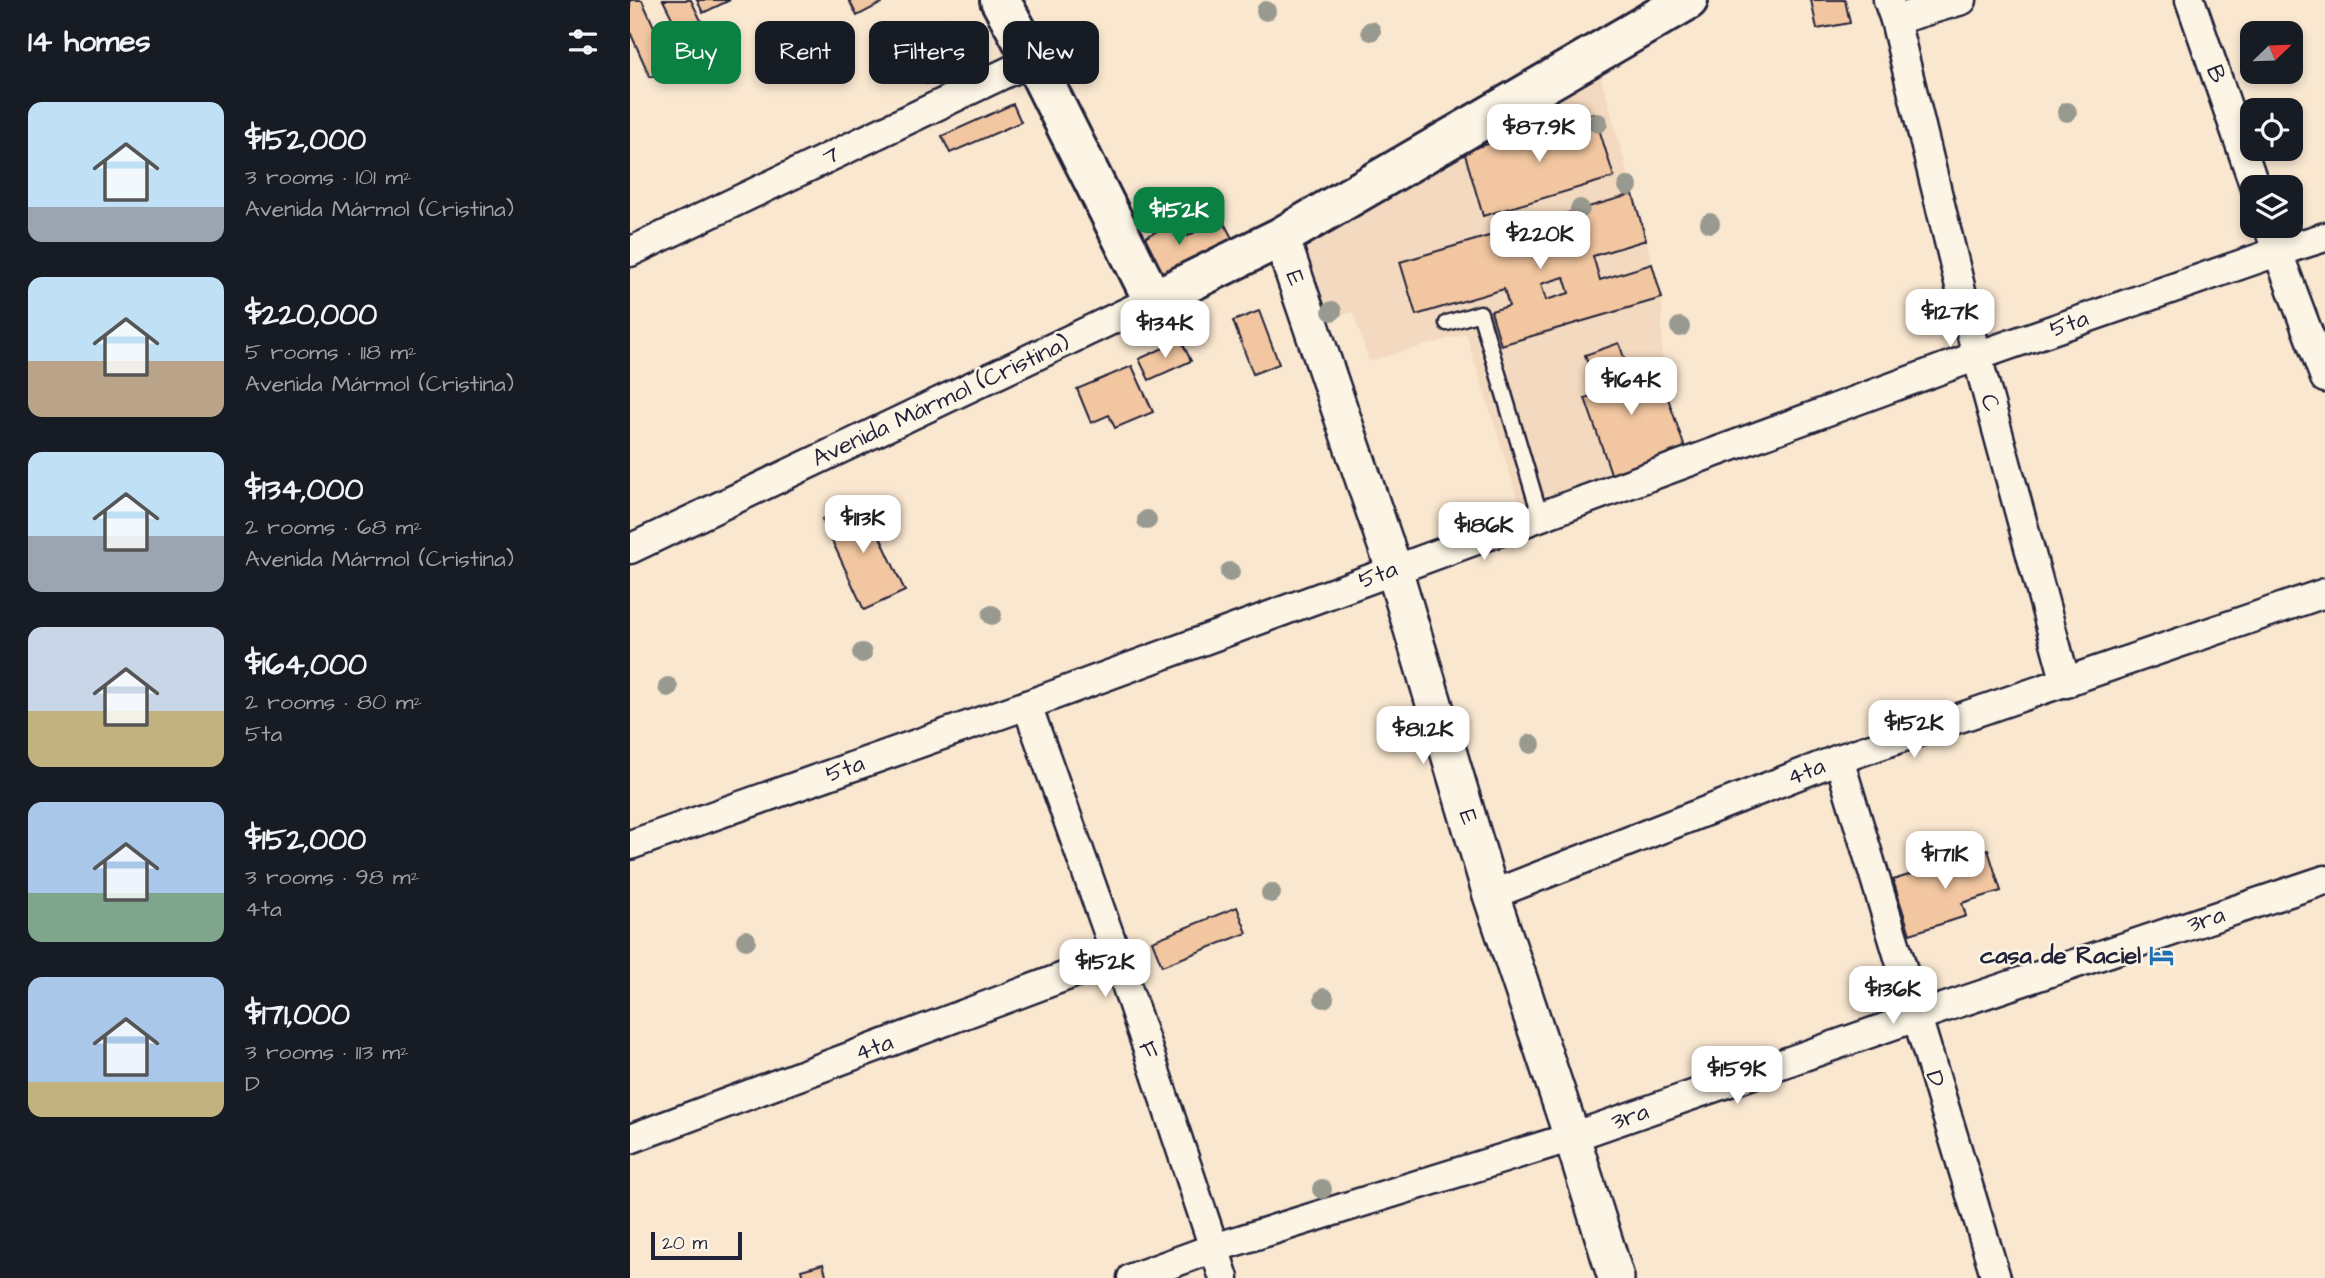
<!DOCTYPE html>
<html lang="en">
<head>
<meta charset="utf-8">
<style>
  body { margin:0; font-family:"Architects Daughter",sans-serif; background:#242831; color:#f1f3f6; height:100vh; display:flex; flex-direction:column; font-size:26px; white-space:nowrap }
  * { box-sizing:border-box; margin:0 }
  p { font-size:23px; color:#9ea1a6 }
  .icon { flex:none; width:38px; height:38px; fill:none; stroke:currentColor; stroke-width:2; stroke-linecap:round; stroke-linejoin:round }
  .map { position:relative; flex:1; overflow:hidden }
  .details { display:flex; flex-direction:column; background:#171b24; width:630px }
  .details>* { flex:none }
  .banner { position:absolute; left:21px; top:21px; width:665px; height:63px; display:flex; gap:14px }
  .needle { width:46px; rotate:67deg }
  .fabs { position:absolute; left:1610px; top:21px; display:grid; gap:14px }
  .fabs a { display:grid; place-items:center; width:63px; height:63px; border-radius:14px; background:#171b24; box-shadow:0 4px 10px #0003; font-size:35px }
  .scale { position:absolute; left:21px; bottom:18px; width:91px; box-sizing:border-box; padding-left:7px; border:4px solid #22223b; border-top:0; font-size:19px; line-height:24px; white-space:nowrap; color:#22223b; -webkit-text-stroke:5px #fcf5e5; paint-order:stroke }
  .price { position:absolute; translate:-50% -60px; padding:0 16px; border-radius:14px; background:#fff; color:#222; font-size:23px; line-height:46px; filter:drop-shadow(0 2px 4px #0008) }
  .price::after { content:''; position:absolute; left:50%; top:42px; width:21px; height:16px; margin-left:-10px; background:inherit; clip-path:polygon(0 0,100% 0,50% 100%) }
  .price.current { background:#0b8043; color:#fff }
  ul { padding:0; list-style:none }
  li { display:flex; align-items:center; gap:21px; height:175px; padding:0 28px }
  li span { display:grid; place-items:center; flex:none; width:196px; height:140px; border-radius:14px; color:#555 }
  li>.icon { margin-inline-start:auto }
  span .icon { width:84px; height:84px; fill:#fffc; stroke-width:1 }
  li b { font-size:30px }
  h2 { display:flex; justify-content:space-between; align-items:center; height:84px; padding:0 28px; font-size:30px }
  .pill { padding:0 24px; border-radius:14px; background:#171b24; box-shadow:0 4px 10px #0003; font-size:24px; line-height:63px }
  .pill.current { background:#0b8043; color:#fff }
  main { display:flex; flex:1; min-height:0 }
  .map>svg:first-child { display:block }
  .built { fill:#f3d9bf }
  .building { fill:#f1c6a0; stroke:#22223b; stroke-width:2; fill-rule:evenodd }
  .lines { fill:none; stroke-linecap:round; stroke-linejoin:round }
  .service-casing { stroke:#22223b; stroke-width:19 }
  .minor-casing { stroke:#22223b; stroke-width:33 }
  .tertiary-casing { stroke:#22223b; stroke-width:40 }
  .secondary-casing { stroke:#22223b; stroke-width:44 }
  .service { stroke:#fcf5e5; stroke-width:14 }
  .minor { stroke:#fcf5e5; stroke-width:28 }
  .tertiary { stroke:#fcf5e5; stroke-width:35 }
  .secondary { stroke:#fcf5e5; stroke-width:38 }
  .tree { fill:#98998f }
  .labels { text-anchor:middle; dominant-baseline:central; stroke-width:5; stroke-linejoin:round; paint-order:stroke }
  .street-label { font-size:24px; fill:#22223b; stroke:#fcf5e5 }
  .poi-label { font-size:24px; font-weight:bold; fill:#22223b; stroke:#fcf5e5; text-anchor:end }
</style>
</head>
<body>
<main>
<section class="details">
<h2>14 homes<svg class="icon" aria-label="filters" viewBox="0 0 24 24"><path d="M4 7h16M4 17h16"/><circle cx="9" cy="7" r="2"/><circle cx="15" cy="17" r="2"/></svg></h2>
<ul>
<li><span style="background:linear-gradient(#bfe0f5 75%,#9aa5b1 0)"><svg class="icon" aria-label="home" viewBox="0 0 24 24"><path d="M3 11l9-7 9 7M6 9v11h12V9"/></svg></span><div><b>$152,000</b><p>3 rooms · 101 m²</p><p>Avenida Mármol (Cristina)</p></div></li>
<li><span style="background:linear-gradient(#bfe0f5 60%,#b9a48a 0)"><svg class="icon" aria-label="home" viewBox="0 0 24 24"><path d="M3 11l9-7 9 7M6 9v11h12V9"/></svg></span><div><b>$220,000</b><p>5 rooms · 118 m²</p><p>Avenida Mármol (Cristina)</p></div></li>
<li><span style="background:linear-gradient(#bfe0f5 60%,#9aa5b1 0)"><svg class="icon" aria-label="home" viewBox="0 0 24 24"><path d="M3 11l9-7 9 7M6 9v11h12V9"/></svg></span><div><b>$134,000</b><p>2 rooms · 68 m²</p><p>Avenida Mármol (Cristina)</p></div></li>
<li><span style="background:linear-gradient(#c9d6e8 60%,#c2b280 0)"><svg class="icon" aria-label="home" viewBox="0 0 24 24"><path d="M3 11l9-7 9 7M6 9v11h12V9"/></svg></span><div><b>$164,000</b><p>2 rooms · 80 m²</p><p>5ta</p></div></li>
<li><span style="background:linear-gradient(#a9c7e8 65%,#7fa58c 0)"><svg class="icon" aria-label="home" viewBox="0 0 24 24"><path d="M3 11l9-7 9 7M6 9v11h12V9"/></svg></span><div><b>$152,000</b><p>3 rooms · 98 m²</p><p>4ta</p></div></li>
<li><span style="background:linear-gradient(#a9c7e8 75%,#c2b280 0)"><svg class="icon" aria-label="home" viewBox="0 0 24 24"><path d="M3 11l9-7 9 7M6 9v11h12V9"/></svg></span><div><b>$171,000</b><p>3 rooms · 113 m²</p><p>D</p></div></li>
</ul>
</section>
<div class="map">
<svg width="1695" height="1278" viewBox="0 0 1695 1278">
  <rect width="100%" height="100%" fill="#f9e7d0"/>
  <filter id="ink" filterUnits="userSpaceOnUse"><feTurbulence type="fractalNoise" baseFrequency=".0143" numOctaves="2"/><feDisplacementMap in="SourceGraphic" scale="14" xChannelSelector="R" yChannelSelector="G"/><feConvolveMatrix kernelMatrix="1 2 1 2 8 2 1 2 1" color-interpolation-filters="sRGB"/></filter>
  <g filter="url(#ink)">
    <path class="built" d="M969,69l63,229v83l25,73 -166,56 -55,-176 -97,27 -16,-49 -27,8 -24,-69z"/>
    <g class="building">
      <path d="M0,0h12l30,67 -22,10 -20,-45z"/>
      <path d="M33,0h28l15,31 -22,11z"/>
      <path d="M67,0h33l-27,13z"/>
      <path d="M219,0h31l2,3 -25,13z"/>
      <path d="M1181,0h34l5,23 -33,6z"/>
      <path d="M315,19l22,45 -41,20 -21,-46z"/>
      <path d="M383,104l8,18 -71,31 -8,-17z"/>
      <path d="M964,113l20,64 -131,39 -19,-65z"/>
      <path d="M1003,194l13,46 -53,16 7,24 52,-16 10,34 -161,47 -10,-34 18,-5 -5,-17 -88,26 -16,-53zM934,277l5,16 -23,7 -5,-16z"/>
      <path d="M591,217l12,23 -79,43 -21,-39 46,-25 9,17z"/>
      <path d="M629,311l20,53 -26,10 -20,-53z"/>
      <path d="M551,340l10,21 -42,19 -10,-21z"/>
      <path d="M989,343l16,47 27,-9 25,73 -74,25 -28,-81 13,-4 -13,-39z"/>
      <path d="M502,366l21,46 -38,16 -6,-13 -18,8 -14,-34z"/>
      <path d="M233,500l42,91 -41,19 -42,-91z"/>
      <path d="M1358,850l13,41 -39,12 4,13 -56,18 -17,-54z"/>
      <path d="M607,907l10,26 -85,33 -10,-25z"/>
      <path d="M193,1264l4,14h-24l-2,-8z"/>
    </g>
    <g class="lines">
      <defs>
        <path id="service" d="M817,323l33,-10 60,202"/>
        <g id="minor">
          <path d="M1258,0l7,20 82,336 89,327"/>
          <path d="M1560,0l65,187"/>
          <path d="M1265,20l67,-20"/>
          <path d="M1638,226l57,152"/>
          <path d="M0,252l403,-192"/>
          <path d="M0,549l523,-249"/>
          <path d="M397,705l90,252 107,321"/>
          <path d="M1209,759l157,519"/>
          <path d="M0,845l397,-140 950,-349 300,-104 48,-15"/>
          <path d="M861,895l348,-136 486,-166"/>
          <path d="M0,1139l487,-182"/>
          <path d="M502,1278l82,-30 358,-111 344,-120 409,-137"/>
        </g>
        <path id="tertiary" d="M651,237l113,332 97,326 81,242 44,141"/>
        <path id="secondary" d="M370,0l33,60 120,240 128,-63 407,-237"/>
      </defs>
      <use href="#service" class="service-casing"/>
      <use href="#minor" class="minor-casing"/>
      <use href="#tertiary" class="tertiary-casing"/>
      <use href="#secondary" class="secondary-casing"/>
      <use href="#service" class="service"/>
      <use href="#minor" class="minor"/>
      <use href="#tertiary" class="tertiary"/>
      <use href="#secondary" class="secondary"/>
    </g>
    <g class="tree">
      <circle cx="636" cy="11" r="10"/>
      <circle cx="741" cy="31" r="10"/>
      <circle cx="1437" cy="112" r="10"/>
      <circle cx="968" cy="123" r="10"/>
      <circle cx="998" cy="186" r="10"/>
      <circle cx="950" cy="209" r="10"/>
      <circle cx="1080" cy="223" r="10"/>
      <circle cx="874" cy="230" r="10"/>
      <circle cx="702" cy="311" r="10"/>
      <circle cx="1050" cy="327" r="10"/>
      <circle cx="517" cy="520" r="10"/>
      <circle cx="600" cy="572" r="10"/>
      <circle cx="362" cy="615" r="10"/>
      <circle cx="232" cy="653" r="10"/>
      <circle cx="38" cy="687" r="10"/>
      <circle cx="901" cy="744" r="10"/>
      <circle cx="641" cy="893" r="10"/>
      <circle cx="116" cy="940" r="10"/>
      <circle cx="694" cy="998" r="10"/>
      <circle cx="692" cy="1189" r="10"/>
    </g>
  </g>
  <defs>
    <symbol id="hotel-bare" viewBox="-9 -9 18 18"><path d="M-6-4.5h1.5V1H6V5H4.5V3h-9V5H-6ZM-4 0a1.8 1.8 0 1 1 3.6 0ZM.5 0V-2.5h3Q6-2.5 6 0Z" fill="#1f6fb2" stroke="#fcf5e5" stroke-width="2.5" paint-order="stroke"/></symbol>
  </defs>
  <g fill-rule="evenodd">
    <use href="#hotel-bare" x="1514" y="938" width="35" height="35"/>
  </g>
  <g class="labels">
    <g class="street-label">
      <text transform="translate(1586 74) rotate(71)">B</text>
      <text transform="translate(201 156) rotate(-26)">7</text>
      <text transform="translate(665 278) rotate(71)">E</text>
      <text transform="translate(1439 324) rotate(-19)">5ta</text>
      <text transform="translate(311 401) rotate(-25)">Avenida Mármol (Cristina)</text>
      <text transform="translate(1360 403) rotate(75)">C</text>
      <text transform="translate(748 575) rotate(-20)">5ta</text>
      <text transform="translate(215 769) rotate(-19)">5ta</text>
      <text transform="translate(1176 772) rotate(-21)">4ta</text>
      <text transform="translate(838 817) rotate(73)">E</text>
      <text transform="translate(1576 920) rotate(-18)">3ra</text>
      <text transform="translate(244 1048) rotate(-20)">4ta</text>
      <text transform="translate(518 1050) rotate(72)">F</text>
      <text transform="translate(1305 1079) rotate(73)">D</text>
      <text transform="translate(1000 1117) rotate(-19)">3ra</text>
    </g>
    <g class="poi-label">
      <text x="1511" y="956">casa de Raciel</text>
    </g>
  </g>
</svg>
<div class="fabs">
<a><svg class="needle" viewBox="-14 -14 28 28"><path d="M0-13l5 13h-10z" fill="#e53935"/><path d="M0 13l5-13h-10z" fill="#9ea1a6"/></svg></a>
<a><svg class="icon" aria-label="locate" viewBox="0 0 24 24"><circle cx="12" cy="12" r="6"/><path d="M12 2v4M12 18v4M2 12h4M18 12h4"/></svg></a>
<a><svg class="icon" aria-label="layers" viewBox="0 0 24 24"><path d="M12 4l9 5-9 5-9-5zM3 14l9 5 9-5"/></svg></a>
</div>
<div class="scale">20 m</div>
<b class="price" style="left:909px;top:164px">$87.9K</b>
<b class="price current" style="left:549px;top:247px">$152K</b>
<b class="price" style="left:910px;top:271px">$220K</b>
<b class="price" style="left:1320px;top:349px">$127K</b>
<b class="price" style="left:535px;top:360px">$134K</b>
<b class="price" style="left:1001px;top:417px">$164K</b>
<b class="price" style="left:233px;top:555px">$113K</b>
<b class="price" style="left:854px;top:562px">$186K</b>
<b class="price" style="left:1284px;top:760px">$152K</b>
<b class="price" style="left:793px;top:766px">$81.2K</b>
<b class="price" style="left:1315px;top:891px">$171K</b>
<b class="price" style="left:475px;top:999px">$152K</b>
<b class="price" style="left:1263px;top:1026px">$136K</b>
<b class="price" style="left:1107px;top:1106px">$159K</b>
<div class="banner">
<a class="pill current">Buy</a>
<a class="pill">Rent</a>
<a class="pill">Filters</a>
<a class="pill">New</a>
</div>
</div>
</main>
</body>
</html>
